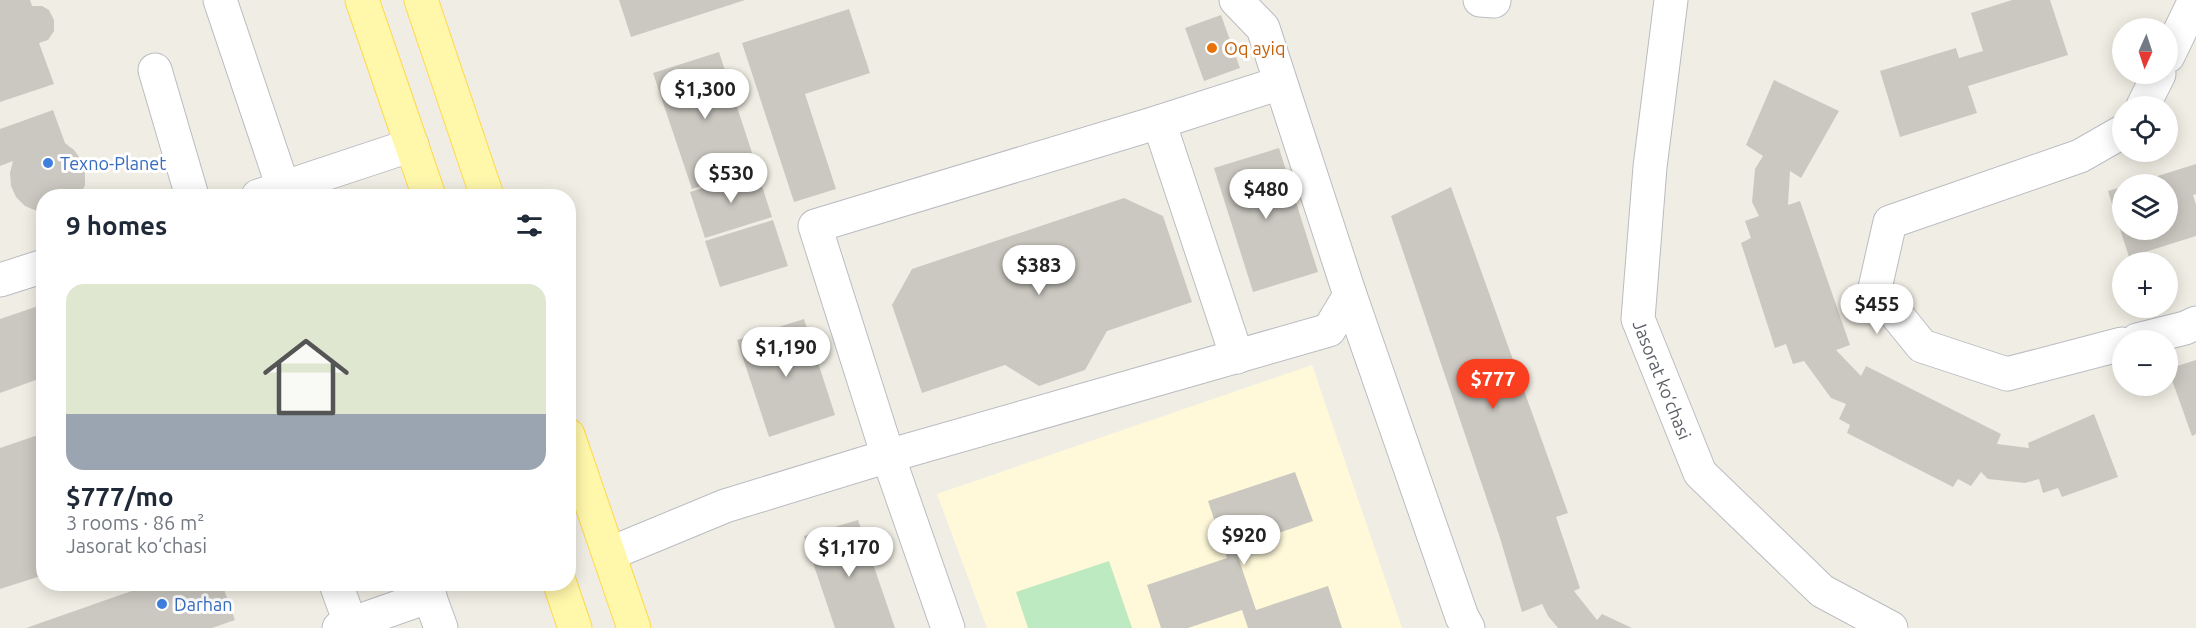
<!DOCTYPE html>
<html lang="en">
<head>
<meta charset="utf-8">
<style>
  body { margin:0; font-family:Ubuntu,sans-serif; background:#f2f2f3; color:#1f2937; height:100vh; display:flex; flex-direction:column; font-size:22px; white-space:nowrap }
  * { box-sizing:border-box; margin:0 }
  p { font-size:20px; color:#747a83 }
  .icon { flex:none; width:33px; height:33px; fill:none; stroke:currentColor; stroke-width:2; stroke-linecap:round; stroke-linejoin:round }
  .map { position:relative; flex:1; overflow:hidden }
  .details { position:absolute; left:36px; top:189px; width:540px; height:402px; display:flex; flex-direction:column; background:#fff; border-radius:24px; box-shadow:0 3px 15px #0003 }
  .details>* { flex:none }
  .needle { width:39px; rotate:183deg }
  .tools { position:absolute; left:2112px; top:18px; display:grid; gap:12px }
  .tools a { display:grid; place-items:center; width:66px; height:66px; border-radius:50%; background:#fff; box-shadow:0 3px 15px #0003; font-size:30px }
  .price { position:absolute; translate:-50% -51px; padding:0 14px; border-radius:21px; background:#fff; color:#222; font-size:20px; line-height:39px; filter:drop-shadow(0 2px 3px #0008) }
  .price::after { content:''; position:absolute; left:50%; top:36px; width:18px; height:14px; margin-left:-9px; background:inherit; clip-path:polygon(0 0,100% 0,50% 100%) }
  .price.on { background:#fa3f20; color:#fff }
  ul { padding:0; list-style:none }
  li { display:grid; align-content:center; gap:12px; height:318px; padding:0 30px }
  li+li { border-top:2px solid #e0e1e3 }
  li span { display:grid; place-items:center; height:186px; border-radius:18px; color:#555 }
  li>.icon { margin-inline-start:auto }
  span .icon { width:108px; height:108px; fill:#fffc; stroke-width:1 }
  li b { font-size:26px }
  h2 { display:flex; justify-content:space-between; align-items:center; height:72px; padding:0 30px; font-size:26px }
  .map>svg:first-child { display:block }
  .commercial { fill:#fff9da }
  .green { fill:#beeac1 }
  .building { fill:#cbc8c1 }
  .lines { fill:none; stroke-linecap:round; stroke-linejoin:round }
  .minor-casing { stroke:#b9bcc1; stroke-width:35 }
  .major-casing { stroke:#ffd94e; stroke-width:35 }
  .minor { stroke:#fff; stroke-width:33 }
  .major { stroke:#fff7aa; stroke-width:33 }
  .food-dot { fill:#e8710a; stroke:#fff; stroke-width:2 }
  .shop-dot { fill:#3f7fe0; stroke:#fff; stroke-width:2 }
  .labels { text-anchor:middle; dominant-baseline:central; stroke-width:6; stroke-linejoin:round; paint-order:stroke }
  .food-label { font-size:18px; fill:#c56008; stroke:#fff; text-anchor:start }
  .shop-label { font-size:18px; fill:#366cbe; stroke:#fff; text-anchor:start }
  .street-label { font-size:18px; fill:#5c6066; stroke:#fff }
</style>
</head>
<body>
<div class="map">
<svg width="2196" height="628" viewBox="0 0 2196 628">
  <rect width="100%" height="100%" fill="#f0eee4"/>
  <path class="commercial" d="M1312,365l90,263h-415l-50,-134z"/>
  <path class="green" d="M1109,561l23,67h-104l-12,-36z"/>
  <g class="building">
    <path d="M0,0h30l2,6h10l7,4 5,10v11l-6,9 -9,3 15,41 -54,18z"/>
    <path d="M619,0h126l-114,37z"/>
    <path d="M2012,0h38l18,55 -100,31 9,27 -77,24 -20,-66 76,-23 3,10 24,-7 -12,-38z"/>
    <path d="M849,9l21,64 -65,21 31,95 -42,13 -52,-159z"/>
    <path d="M1221,15l19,53 -36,13 -19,-53z"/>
    <path d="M719,52l38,116 -65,21 -39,-116z"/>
    <path d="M1774,80l65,31 -38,67 -11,-7 -2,34 12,-4 50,144 -14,5 25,26 5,-10 135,68 -4,10 32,4 -1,-5 66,-29 24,63 -56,20 -4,-9 -15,5 -4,-14 -14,4 -37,-4 -7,-7 -10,14 -13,-7 -5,8 -106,-54 3,-8 -11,-6 7,-15 -15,-6 -27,-37 -11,3 -7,-20 -11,4 -34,-105 10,-5 -6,-17 14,-5 -7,-14 3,-33 8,-13 -17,-11z"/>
    <path d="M53,110l12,33 9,7 8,11 3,11v13l-5,11h-36v18l-19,-8 -9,-9 -5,-11 -1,-13 3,-12 -13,5v-37z"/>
    <path d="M1279,148l39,124 -65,20 -39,-124z"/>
    <path d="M2196,164v30l-3,1 3,10v31l-67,21 -21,-66 14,-4v43h46v-46h-36z"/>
    <path d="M757,171l15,46 -67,21 -15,-46z"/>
    <path d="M1451,187l117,326 -12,4 24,71 -6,3 23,29 5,-6 30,14h-74l-10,-12 -6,-12 -20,8 -22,-74 -109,-322z"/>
    <path d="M1124,198l39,18 29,86 -85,29 -22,39 -46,16 -34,-21 -83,28 -30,-88 20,-36z"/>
    <path d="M773,220l15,46 -68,21 -15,-46z"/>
    <path d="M44,304v73l-44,16v-74z"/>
    <path d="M804,319l31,96 -66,22 -32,-97z"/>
    <path d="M2196,360v74l-4,2 -24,-67z"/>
    <path d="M44,433v142l-44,14v-141z"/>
    <path d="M1295,472l18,49 -78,27 21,62 72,-24 14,42h-94l-6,-18 -54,18h-27l-14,-43 80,-27 -19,-57z"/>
    <path d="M858,520l37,108h-60l-31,-92z"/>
    <path d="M141,584h81l13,36 -23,8h-186l117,-41z"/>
  </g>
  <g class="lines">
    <defs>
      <g id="minor">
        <path d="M220,0l66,196"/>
        <path d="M1480,0l14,1"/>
        <path id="s1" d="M1671,0l-21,167 -12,152 62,154 122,118 69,37"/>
        <path d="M2168,56l27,-56"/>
        <path d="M155,70l37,126"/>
        <path d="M2143,106l16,-32"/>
        <path d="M2122,132l-42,24 -190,66 -15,66 47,58 85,28 115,-30"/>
        <path d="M258,196l154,-51"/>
        <path d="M0,280l44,-14"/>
        <path d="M1350,295l112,322 6,11"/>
        <path d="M2137,340l48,-12 11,-5"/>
        <path d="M1237,357l-78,-235 121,-39"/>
        <path d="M609,554l116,-48 163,-50 441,-126 21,-35 -87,-267 -27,-28"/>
        <path d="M336,584l16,44"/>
        <path d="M425,584l16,44"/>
        <path d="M339,628l91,-32"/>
        <path d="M948,628l-60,-172 -73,-230 344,-104"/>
      </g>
      <g id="major">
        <path d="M362,0l67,196"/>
        <path d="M421,0l66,196"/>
        <path d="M568,435l66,193"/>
        <path d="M560,584l15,44"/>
      </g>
    </defs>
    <use href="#minor" class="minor-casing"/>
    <use href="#major" class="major-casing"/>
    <use href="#minor" class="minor"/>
    <use href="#major" class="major"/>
  </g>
  <circle class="food-dot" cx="1212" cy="48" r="6"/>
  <g class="shop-dot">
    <circle cx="48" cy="163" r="6"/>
    <circle cx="162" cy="604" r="6"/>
  </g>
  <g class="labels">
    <g class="food-label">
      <text x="1224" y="48">Oq ayiq</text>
    </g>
    <g class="shop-label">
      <text x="60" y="163">Texno-Planet</text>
      <text x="174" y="604">Darhan</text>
    </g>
    <g class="street-label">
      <text stroke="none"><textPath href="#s1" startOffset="386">Jasorat ko‘chasi</textPath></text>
    </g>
  </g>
</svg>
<div class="tools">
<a><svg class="needle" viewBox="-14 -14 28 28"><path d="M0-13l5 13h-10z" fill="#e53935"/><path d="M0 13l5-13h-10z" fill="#747a83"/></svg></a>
<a><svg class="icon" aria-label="locate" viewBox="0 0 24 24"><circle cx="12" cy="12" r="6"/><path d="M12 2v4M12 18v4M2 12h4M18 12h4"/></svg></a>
<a><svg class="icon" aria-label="layers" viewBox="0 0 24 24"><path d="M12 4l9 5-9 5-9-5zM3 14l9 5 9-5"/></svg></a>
<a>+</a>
<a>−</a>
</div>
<b class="price" style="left:705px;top:120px">$1,300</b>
<b class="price" style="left:731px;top:204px">$530</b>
<b class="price" style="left:1266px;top:220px">$480</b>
<b class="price" style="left:1039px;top:296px">$383</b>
<b class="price" style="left:1877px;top:335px">$455</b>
<b class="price" style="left:786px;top:378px">$1,190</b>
<b class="price on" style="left:1493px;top:410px">$777</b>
<b class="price" style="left:1244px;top:566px">$920</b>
<b class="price" style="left:849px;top:578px">$1,170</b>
<section class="details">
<h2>9 homes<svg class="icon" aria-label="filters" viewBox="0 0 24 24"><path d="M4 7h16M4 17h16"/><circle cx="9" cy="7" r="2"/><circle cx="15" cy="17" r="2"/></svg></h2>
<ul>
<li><span style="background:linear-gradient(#dfe7d0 70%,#9aa5b1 0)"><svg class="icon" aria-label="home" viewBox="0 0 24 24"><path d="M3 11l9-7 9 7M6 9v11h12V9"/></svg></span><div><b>$777/mo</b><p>3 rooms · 86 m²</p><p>Jasorat ko‘chasi</p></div></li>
</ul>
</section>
</div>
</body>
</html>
